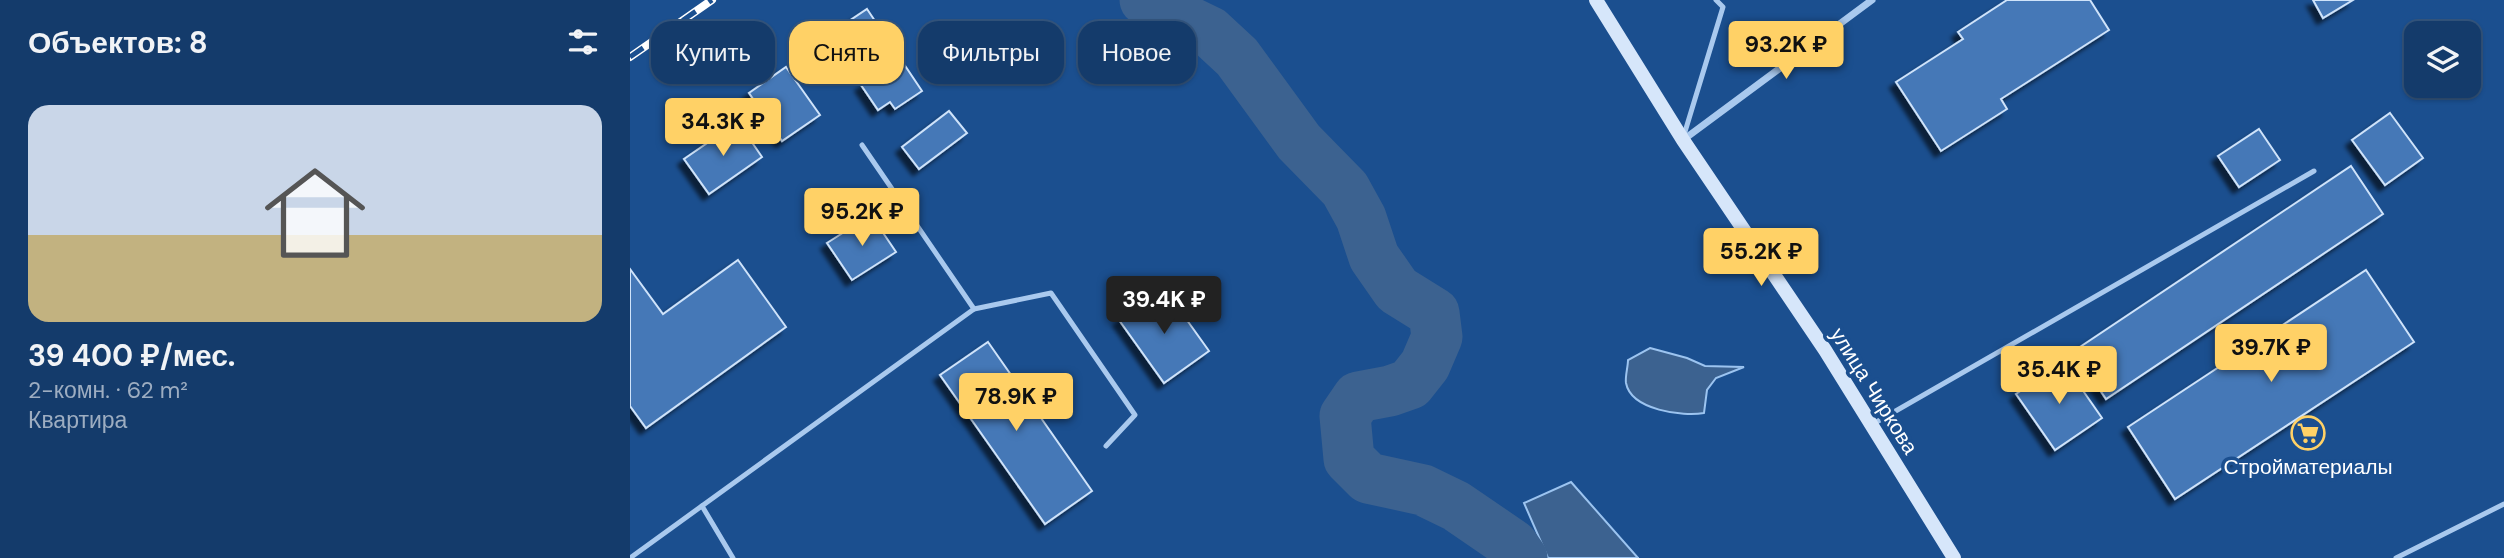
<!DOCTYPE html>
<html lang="ru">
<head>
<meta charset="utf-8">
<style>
  body { margin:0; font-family:"DM Sans",sans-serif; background:#1d4271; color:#f1f3f6; height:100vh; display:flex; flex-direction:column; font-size:26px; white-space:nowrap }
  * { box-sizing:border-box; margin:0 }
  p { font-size:23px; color:#9dadc1 }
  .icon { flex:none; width:38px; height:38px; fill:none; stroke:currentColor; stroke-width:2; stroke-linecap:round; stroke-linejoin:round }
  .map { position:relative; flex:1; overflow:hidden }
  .panel { display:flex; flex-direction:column; background:#143b6b; width:630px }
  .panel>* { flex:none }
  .hud { position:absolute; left:21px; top:21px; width:665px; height:63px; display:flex; gap:14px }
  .controls { position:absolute; left:1774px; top:21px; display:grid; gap:14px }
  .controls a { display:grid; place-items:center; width:77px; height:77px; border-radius:14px; background:#143b6b; box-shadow:0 2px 5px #0004,0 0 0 2px #33557e; font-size:35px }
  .price { position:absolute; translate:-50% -60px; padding:0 16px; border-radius:7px; background:#ffd166; color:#111; font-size:23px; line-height:46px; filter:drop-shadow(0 2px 4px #0008) }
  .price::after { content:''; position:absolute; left:50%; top:42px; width:21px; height:16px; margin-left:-10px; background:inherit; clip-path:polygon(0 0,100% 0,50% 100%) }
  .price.on { background:#222; color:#fff }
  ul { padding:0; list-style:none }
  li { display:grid; align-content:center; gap:14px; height:371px; padding:0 28px }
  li+li { border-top:2px solid #33557e }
  li span { display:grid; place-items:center; height:217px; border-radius:21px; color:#555 }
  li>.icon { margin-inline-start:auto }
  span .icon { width:126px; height:126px; fill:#fffc; stroke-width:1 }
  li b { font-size:30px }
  h2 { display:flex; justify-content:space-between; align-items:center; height:84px; padding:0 28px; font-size:30px }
  .chip { padding:0 24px; border-radius:21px; background:#143b6b; box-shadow:0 2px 5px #0004,0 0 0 2px #33557e; font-size:24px; line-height:63px }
  .chip.on { background:#ffd166; color:#111 }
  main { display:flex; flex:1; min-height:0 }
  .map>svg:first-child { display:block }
  .water { fill:#3c6290; stroke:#9cc4f0; stroke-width:2 }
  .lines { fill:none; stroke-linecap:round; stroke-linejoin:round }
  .river { stroke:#3c6290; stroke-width:51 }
  .building { fill:#4478b7; stroke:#cfe3fa; stroke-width:2; filter:url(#shadow) }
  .service { stroke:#a9c9ee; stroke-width:5 }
  .minor { stroke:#a9c9ee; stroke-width:7 }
  .secondary { stroke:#d6e6fa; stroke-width:14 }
  .rail-casing { stroke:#fff; stroke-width:8 }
  .rail { stroke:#1b4f8f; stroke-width:5; stroke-dasharray:16; stroke-linecap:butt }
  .labels { text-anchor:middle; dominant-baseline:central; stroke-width:7; stroke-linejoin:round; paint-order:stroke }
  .street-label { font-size:21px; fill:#fff; stroke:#1b4f8f }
  .poi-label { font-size:21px; fill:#fff; stroke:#1b4f8f }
</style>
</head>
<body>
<main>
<section class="panel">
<h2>Объектов: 8<svg class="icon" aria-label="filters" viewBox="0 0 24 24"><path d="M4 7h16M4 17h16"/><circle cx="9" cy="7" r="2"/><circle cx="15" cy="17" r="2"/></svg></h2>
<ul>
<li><span style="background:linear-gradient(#c9d6e8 60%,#c2b280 0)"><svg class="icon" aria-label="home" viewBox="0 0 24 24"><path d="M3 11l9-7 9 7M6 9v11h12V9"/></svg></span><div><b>39 400 ₽/мес.</b><p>2-комн. · 62 m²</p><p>Квартира</p></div></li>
</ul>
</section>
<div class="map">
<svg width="1874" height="558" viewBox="0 0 1874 558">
  <defs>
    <filter id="shadow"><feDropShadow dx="-6" dy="6" stdDeviation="2" flood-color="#0009"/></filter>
  </defs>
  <rect width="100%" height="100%" fill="#1b4f8f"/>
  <g class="water">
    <path d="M1020,348l37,10 18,8 39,1 -28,11 -9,12 -3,23c-21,4 -73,-3 -78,-30 -1,-7 2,-16 2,-23z"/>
    <path d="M941,482l67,76h1h-91l-24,-55z"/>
  </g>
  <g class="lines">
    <path class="river" d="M515,0l65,32 27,25 62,85 46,47 16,29 13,39 23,33 37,23 3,24 -12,28 -15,19 -20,7 -32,6 -13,19 4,43 19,19 55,12 33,16 57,39 9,13"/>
  </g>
  <g class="building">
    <path d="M1377,0h83l19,30 -108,69 6,10 -66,42 -45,-69 67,-43 -5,-7z"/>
    <path d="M1683,0h40l-30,18z"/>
    <path d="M237,9l55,82 -27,18 -5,-7 -12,8 -17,-25 13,-8 -34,-50z"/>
    <path d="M156,67l34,48 -38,26 -33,-48z"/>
    <path d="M319,111l18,22 -48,36 -17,-22z"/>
    <path d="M1760,113l33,45 -38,27 -33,-45z"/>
    <path d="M108,122l24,35 -53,37 -25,-35z"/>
    <path d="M1629,129l21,31 -41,27 -21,-31z"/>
    <path d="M1721,166l32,48 -277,185 -32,-48z"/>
    <path d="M241,215l25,37 -44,28 -25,-37z"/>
    <path d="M108,260l48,67 -140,101 -16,-22v-137l33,45z"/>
    <path d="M1736,270l48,72 -239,157 -47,-72z"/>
    <path d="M534,288l45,63 -45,32 -45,-63z"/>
    <path d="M358,342l104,149 -47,33 -105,-149z"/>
    <path d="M1433,362l39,56 -47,32 -39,-56z"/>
  </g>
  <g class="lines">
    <g class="service">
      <path d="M1054,135l39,-128 -7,-7"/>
      <path d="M344,309l77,-16 84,122 -29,31"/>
      <path d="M1243,424l441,-253"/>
      <path d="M72,506l31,52"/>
      <path d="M0,558l344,-249 -112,-164"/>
      <path d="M1766,558l108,-54"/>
    </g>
    <path class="minor" d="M1053,140l189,-140"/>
    <path class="secondary" d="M966,0l87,140 142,210 129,208"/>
    <defs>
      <path id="rail" d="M0,57l82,-57"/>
    </defs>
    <use href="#rail" class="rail-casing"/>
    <use href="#rail" class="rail"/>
  </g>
  <defs>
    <symbol id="supermarket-ring" viewBox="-11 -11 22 22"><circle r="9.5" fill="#1b4f8f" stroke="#ffd166" stroke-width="1.5"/><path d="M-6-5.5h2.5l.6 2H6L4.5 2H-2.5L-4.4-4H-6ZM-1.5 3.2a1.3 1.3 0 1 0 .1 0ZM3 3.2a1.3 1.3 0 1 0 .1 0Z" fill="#ffd166"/></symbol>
  </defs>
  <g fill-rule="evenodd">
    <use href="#supermarket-ring" x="1659" y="414" width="38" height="38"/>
  </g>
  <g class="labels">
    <g class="street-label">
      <text transform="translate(1244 391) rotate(58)">улица Чиркова</text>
    </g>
    <g class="poi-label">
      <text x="1678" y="467">Стройматериалы</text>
    </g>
  </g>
</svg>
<div class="controls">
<a><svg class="icon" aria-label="layers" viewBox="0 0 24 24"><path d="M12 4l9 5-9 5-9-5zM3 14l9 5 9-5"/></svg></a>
</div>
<b class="price" style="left:1156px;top:81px">93.2K ₽</b>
<b class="price" style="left:93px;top:158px">34.3K ₽</b>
<b class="price" style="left:232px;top:248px">95.2K ₽</b>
<b class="price" style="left:1131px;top:288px">55.2K ₽</b>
<b class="price on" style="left:534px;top:336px">39.4K ₽</b>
<b class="price" style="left:1641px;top:384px">39.7K ₽</b>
<b class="price" style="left:1429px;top:406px">35.4K ₽</b>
<b class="price" style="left:386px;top:433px">78.9K ₽</b>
<div class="hud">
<a class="chip">Купить</a>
<a class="chip on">Снять</a>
<a class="chip">Фильтры</a>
<a class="chip">Новое</a>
</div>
</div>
</main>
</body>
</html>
